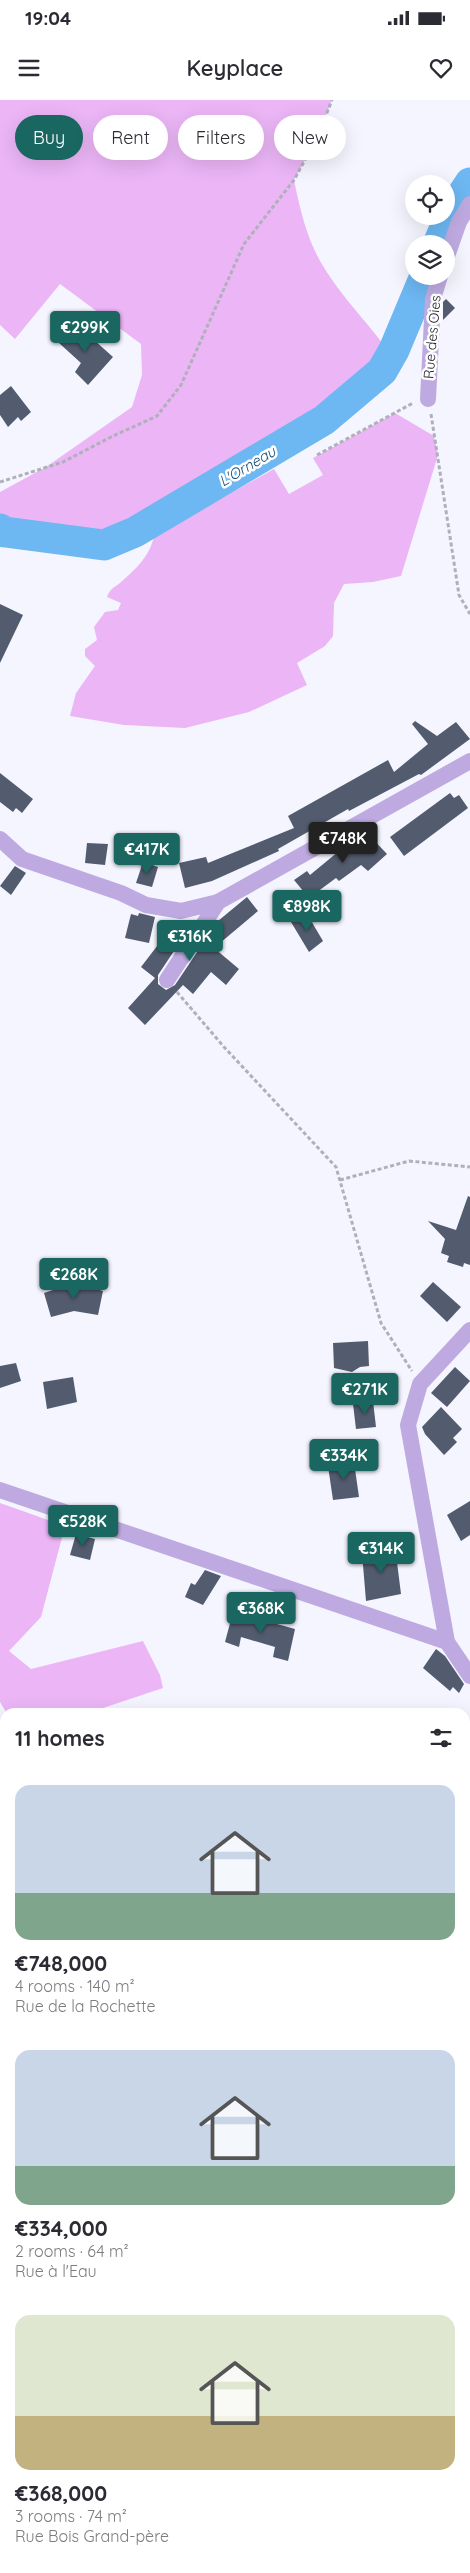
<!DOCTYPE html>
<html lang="en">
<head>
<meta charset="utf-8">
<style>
  body { margin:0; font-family:Quicksand,sans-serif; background:#f2f2f3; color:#2b2b33; height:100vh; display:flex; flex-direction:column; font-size:19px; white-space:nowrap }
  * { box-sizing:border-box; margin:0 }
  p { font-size:16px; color:#7c7c81 }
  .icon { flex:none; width:28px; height:28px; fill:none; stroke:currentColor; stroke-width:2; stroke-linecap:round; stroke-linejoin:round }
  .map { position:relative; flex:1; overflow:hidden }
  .drawer { position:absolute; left:0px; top:1608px; width:470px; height:866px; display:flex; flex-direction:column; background:#fff; border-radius:15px 15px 0 0; box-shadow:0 5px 20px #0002 }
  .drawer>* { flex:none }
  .hud { position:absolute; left:15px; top:15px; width:440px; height:45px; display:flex; gap:10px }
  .buttons { position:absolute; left:405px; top:75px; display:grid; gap:10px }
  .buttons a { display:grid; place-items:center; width:50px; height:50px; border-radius:50%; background:#fff; box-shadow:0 5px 20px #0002; font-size:25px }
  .price { position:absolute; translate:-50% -42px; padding:0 11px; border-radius:5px; background:#1a6660; color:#fff; font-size:16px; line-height:32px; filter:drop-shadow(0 1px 2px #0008) }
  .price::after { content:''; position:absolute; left:50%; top:30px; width:15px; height:11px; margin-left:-8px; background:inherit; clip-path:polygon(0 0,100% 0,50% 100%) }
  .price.selected { background:#222; color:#fff }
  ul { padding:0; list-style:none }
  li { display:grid; align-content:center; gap:10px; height:265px; padding:0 15px }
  li span { display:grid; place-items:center; height:155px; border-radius:15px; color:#555 }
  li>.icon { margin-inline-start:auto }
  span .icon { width:90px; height:90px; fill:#fffc; stroke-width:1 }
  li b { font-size:21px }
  h2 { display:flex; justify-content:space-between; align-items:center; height:60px; padding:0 15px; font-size:21px }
  .chip { padding:0 18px; border-radius:22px; background:#fff; box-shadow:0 5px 20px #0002; font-size:18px; line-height:45px }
  .chip.selected { background:#1a6660; color:#fff }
  .status { display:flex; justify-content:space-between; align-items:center; height:35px; padding:0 25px; background:#fff; direction:ltr }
  .status svg { height:14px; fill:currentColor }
  header { display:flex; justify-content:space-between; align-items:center; height:65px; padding:0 15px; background:#fff; font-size:22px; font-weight:600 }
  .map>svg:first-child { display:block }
  .green { fill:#ebb5f6 }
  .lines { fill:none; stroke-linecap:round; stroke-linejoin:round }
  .river { stroke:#6db7f2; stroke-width:31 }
  .building { fill:#535c6f }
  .path { stroke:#afb0b9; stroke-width:3; stroke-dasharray:4 2.5; stroke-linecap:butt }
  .street { stroke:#beaae0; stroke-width:16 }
  .labels { text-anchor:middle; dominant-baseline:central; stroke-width:5; stroke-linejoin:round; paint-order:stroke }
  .street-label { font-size:14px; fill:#23242d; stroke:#fff }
  .water-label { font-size:15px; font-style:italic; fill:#184e75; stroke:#fff }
</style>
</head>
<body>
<div class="status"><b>19:04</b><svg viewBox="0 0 49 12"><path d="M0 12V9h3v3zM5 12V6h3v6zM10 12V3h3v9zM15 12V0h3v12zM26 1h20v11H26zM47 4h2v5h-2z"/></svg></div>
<header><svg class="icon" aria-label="menu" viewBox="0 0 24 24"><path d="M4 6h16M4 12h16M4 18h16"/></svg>Keyplace<svg class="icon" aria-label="heart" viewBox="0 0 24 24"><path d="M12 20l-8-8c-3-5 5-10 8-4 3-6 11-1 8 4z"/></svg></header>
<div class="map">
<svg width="470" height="2473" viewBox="0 0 470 2473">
  <rect width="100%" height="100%" fill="#f4f5ff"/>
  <g class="green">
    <path d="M0,0h332l-15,38 -23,42c5,24 10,47 20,69 16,35 47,66 70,96l-10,19 -53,50 -197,116 -20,5 -89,-10 -15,-6v-27l46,-25 86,-60 10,-32 -1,-31 -81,-60 -45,55 -15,-14z"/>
    <path d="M395,313l39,23 4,19 -37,121 -28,6 -29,2 -10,19 -1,33 -8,10 -28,17 10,22 -58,27 -64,16 -61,-3 -54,-9 6,-23 19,-27 -10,-10v-7l12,-9 -3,-13 11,-15 13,-2 3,-7 -14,-6c3,-8 6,-9 13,-14 15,-13 30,-27 34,-47l120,-67 15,25 34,-19 -10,-17z"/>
    <path d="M0,1403l65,23 -24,91 -32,34 22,18 112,-28 17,34 3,13 -72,24h-85l-6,-10z"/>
    <path d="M5,1833v636h219l-3,4h-221v-632z"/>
    <path d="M465,2020l5,2v184l-5,23z"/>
  </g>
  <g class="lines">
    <g class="river">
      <path d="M438,144l15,-35 17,-26"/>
      <path d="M0,429l5,3 99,13 31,-13 189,-112 58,-49 12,-21 31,-74"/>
      <path d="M0,1676h5"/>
      <path d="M115,2473l1,-4"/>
    </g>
  </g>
  <g class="building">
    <path d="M446,199l9,9 -12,12v-18z"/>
    <path d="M74,222l39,35 -25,28 -13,-13 6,-9 -22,-20z"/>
    <path d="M11,286l20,26 -10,9 -3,-4 -10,10 -8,-12v-20z"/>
    <path d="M0,504l23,11 -23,48z"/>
    <path d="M415,621l22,15 19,-14 14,17 -49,36 -2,-1 -70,37 -1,-2 -70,40 1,2 -67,30 -27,7 -6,-25 27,-6 2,6 86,-35 -6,-12 100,-56 6,12 34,-28 -16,-20z"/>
    <path d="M0,673l33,26 -11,14 -6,-5 -3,4 -13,-10z"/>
    <path d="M450,693l4,5 5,-3 9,13 -64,48 -14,-19z"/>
    <path d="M367,733l20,21 -19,17 -7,-6 -22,16 -3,-3 -27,20 -15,-18 13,-9 3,4 46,-38 3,3z"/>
    <path d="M87,743l21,1 -3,21 -20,-2z"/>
    <path d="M143,762l15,5 -6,20 -16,-4z"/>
    <path d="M15,766l11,7 -15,22 -11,-9z"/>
    <path d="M247,797l11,14 -44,37 25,21 -13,16 -15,-13 -18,22 -10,-9 -38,40 -17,-17 27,-30 -14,-11 36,-47 13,7 -32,48v9l8,6 9,-5 43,-64z"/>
    <path d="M139,813l16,4 -6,26 -24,-5 6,-24 7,2z"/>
    <path d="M307,814l16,27 -14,11 -18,-30z"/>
    <path d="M468,1096l2,1v68l-6,-2 -1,4 -16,-5 2,-6 -8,-3 4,-14 -17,-18 28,9z"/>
    <path d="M433,1182l28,25 -14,15 -27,-26z"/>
    <path d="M74,1183l29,8 -5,24 -24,-4 -23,6 -7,-24z"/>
    <path d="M368,1241l1,25 -9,1 -8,5 -18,-4 -1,-25z"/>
    <path d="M16,1263l5,18 -21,7v-22z"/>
    <path d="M455,1267l15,14 -23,26 -16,-14z"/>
    <path d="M73,1277l4,25 -30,7 -4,-27z"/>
    <path d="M373,1301l3,26 -20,2 -3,-25z"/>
    <path d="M441,1307l21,22 -9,9 4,4 -13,13 -19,-21 -3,-7z"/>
    <path d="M354,1362l5,35 -26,3 -5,-34z"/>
    <path d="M470,1401v34l-9,6 -14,-26z"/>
    <path d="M76,1434l19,5 -5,21 -20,-5z"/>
    <path d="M395,1446l6,48 -35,7 -4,-48z"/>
    <path d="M205,1470l16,6 -18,29 -18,-8 6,-14 4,2z"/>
    <path d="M233,1512l62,17 -7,32 -15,-4 2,-10 -34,-10 -2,10 -14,-5z"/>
    <path d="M436,1549l9,7 19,28 -5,9 -6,-6 -3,4 -27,-23z"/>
  </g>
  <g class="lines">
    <g class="path">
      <path d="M431,314l28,181 11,19"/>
      <path d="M317,355l96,-52"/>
      <path d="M0,382l63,-20 50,-26 44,-20 24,-31 63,-141 50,-64 23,-42 15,-38"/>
      <path d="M177,892l47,55 112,120 45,156 31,48"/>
      <path d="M340,1080l69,-19 61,6"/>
      <path d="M465,2234l5,-16"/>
      <path d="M359,2473l3,-4"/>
    </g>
    <g class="street">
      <path d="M446,159l13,-37 11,-18"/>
      <path d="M428,299l5,-100 7,-23"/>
      <path d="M0,739l22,20 99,34 25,12 35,6 37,-9"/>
      <path d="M167,880l51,-78 252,-141"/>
      <path d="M470,1230l-50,54 -12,41 39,217 23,34"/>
      <path d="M0,1390l447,152"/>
    </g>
  </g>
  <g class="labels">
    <g class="street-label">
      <text transform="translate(432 237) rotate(-85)">Rue des Oies</text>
    </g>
    <g class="water-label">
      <text transform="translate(247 366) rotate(-31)">L'Orneau</text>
    </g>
  </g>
</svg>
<div class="buttons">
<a><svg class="icon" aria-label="locate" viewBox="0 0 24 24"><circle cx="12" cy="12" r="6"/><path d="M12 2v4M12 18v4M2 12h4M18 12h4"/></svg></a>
<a><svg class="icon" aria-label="layers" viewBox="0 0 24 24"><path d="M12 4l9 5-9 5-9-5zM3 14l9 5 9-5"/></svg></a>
</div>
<b class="price" style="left:85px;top:253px">€299K</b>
<b class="price selected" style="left:343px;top:764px">€748K</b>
<b class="price" style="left:147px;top:775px">€417K</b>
<b class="price" style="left:307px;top:832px">€898K</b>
<b class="price" style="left:190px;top:862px">€316K</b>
<b class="price" style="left:74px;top:1200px">€268K</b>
<b class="price" style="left:365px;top:1315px">€271K</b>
<b class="price" style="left:344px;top:1381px">€334K</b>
<b class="price" style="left:83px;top:1447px">€528K</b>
<b class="price" style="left:381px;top:1474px">€314K</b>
<b class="price" style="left:261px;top:1534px">€368K</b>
<div class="hud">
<a class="chip selected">Buy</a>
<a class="chip">Rent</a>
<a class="chip">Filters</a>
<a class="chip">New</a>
</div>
<section class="drawer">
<h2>11 homes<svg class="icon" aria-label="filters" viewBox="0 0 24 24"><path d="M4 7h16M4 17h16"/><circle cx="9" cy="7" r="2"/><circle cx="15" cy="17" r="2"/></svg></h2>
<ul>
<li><span style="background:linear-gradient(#c9d6e8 70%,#7fa58c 0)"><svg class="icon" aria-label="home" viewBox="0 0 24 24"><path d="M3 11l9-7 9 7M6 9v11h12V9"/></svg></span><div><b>€748,000</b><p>4 rooms · 140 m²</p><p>Rue de la Rochette</p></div></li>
<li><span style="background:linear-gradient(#c9d6e8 75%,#7fa58c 0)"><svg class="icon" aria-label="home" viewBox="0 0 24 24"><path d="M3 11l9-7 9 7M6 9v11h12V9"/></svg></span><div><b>€334,000</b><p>2 rooms · 64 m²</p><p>Rue à l'Eau</p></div></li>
<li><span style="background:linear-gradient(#dfe7d0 65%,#c2b280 0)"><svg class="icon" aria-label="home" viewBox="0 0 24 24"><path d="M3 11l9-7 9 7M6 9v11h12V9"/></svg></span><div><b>€368,000</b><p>3 rooms · 74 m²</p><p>Rue Bois Grand-père</p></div></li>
</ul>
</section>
</div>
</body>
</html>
